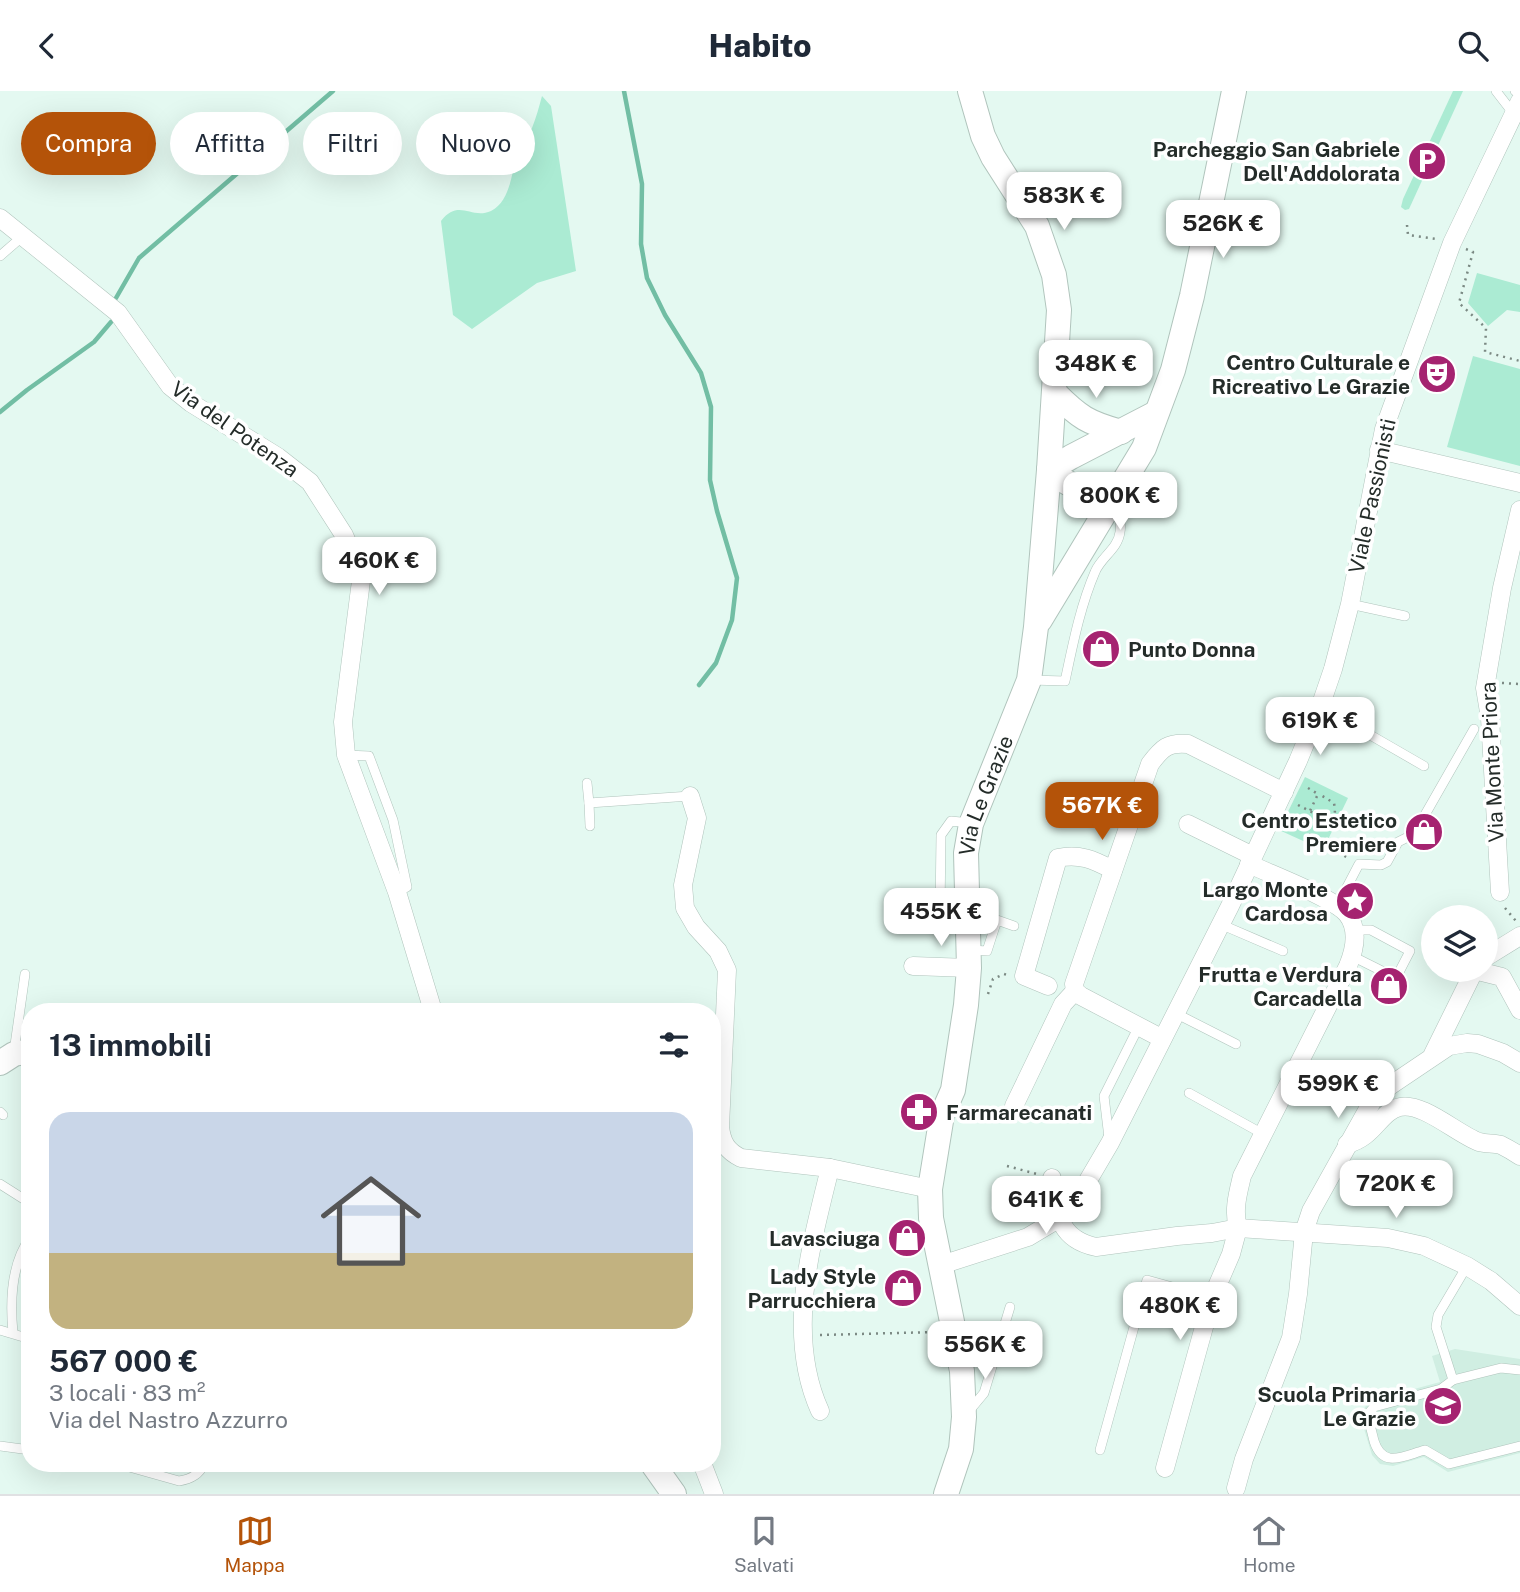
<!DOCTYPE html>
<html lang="it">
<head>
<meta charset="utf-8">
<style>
  body { margin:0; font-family:"Public Sans",sans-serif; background:#f6f6f7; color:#1f2937; height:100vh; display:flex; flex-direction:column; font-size:26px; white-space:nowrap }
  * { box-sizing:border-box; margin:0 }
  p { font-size:23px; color:#747a83 }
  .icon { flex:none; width:38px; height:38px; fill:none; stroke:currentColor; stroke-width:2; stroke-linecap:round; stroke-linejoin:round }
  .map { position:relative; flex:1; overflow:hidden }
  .side { position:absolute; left:21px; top:912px; width:700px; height:469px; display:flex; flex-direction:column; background:#fff; border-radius:28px; box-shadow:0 7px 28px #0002 }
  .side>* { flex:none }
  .top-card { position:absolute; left:21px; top:21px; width:700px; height:63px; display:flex; gap:14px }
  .fabs { position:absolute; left:1421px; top:814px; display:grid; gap:14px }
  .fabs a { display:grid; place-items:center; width:77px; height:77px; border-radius:50%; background:#fff; box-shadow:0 7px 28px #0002; font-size:35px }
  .price { position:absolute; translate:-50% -60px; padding:0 16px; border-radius:14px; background:#fff; color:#222; font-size:23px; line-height:46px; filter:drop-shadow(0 2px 4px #0008) }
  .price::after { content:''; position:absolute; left:50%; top:42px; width:21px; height:16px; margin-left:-10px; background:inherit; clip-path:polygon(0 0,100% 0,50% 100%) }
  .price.current { background:#b45309; color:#fff }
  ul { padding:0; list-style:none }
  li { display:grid; align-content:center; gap:14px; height:371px; padding:0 28px }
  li+li { border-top:2px solid #e0e1e3 }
  li span { display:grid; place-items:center; height:217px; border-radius:21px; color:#555 }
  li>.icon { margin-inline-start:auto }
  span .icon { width:126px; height:126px; fill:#fffc; stroke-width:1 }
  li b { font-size:30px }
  h2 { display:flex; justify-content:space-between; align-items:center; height:84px; padding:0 28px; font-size:30px }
  .chip { padding:0 24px; border-radius:32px; background:#fff; box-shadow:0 7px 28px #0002; font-size:24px; line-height:63px }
  .chip.current { background:#b45309; color:#fff }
  header { display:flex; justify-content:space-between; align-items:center; height:91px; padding:0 28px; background:#fff; font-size:32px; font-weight:800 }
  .menu { display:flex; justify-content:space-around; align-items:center; height:98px; border-top:2px solid #e0e1e3; background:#fff; font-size:19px; color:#747a83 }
  .menu a { display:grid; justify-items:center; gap:4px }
  .menu .current { color:#b45309 }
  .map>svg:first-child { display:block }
  .built { fill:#d0eee2 }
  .green { fill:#abebd3 }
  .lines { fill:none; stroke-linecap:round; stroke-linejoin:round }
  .stream { stroke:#72bea4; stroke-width:4.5 }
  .lane-casing { stroke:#b0c4bc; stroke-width:10 }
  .street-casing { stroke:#b0c4bc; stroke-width:19 }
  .secondary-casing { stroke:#b0c4bc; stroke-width:26 }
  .path { stroke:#7b8983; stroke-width:2.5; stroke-dasharray:2 5; stroke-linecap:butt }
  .lane { stroke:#fff; stroke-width:9 }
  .street { stroke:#fff; stroke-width:18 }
  .secondary { stroke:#fff; stroke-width:24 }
  .labels { text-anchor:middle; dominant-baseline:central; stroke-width:7; stroke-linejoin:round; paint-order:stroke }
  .poi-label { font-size:21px; font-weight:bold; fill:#242c29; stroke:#fff; text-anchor:end }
  .street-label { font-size:21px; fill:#242c29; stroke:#fff }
</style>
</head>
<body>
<header><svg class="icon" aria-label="back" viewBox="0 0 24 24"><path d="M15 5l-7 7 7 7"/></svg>Habito<svg class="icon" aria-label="search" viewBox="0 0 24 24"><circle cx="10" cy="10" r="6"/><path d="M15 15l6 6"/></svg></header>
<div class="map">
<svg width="1520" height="1403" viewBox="0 0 1520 1403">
  <rect width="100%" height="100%" fill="#e4f9f1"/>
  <path class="built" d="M1455,1258l65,10v94l-72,19 -24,-15 -31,9 -13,-2 -8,-9 -10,-33v-11l8,-10 70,-19 -8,-26z"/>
  <g class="green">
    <path d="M1453,0h10l-54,118 -4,1 -4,-3 2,-8z"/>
    <path d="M542,5l9,10 25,165 -39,12 -65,46 -19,-14 -12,-94c18,-23 30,-1 50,-10 22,-11 20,-45 29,-64 3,-7 9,-12 12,-19 4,-10 7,-21 10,-32z"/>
    <path d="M1477,182l43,12v27l-13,-2 -19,16 -20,-23z"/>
    <path d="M1473,265l47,13v97l-73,-19z"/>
    <path d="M1305,686l43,21 -25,52 -44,-20z"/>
  </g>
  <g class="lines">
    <g class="stream">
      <path d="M624,0l18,93 -1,60 6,34 18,37 36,58 10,34 -1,73 7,31 20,67 -5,42 -16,43 -17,22"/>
      <path d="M116,207l23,-40 194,-167"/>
      <path d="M0,321l27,-22 67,-48 17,-20"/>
    </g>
    <defs>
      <g id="lane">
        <path d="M1496,0l17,22"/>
        <path d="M1515,0l5,1"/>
        <path d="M0,165l23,-20"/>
        <path d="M1350,513l55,12"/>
        <path d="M1030,589l35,1c8,-37 15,-74 30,-109 6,-15 23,-23 25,-40 2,-11 -2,-17 -8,-24"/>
        <path d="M1319,619l27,11 78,45"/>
        <path d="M346,664l23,1 24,64 14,67 -10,5"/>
        <path d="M587,692l2,20"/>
        <path d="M590,735l-1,-23 101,-7"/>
        <path d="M1337,815l22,-42 22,1 6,-3 11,-20 16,-8 60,-105"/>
        <path d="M906,823l34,-1 1,-78 10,-14 19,2"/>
        <path d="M1220,833l63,27"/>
        <path d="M970,859l17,1 10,-31 17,6"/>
        <path d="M1352,865l44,22 14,-27 -39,-21h-17"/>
        <path d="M1175,922l61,31"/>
        <path d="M14,961l11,-78"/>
        <path d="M1189,1002l74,41"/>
        <path d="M0,1021l3,3"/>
        <path d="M1109,1047l-5,-42 35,-70"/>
        <path d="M0,1093l30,19"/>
        <path d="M0,1239l30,9"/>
        <path d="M13,1242c-3,-31 -2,-69 17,-95"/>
        <path d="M1520,1279l-19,-2 -48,12 -12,9 -67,18 -6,7c1,9 4,18 6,27 9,28 29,15 51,9l24,14 71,-18"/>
        <path d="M1453,1289l-17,-53 2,-12 29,-49"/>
        <path d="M969,1320l15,-18 26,-86"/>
        <path d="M0,1355l30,4"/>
        <path d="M1100,1359l47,-170 65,18"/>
        <path d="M115,1372l64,18c13,-2 20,-7 26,-18"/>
      </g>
      <g id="street">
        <path d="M0,127l118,95 52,73 21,17 87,54 32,25 34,53 14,32 3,14 -18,141 3,33 51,137 36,119"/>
        <path d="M1379,359l141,33"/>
        <path d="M690,705l7,22 -14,67 2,23 11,19 22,24 9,19 -7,157c2,16 7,24 21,31l89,10 100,21"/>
        <path d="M1188,733l65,32"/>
        <path d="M1500,801l-10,-174 -5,-30 17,-100 18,-78"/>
        <path d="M1486,866l34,-21"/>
        <path d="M913,875l56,2"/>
        <path d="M1474,879l28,7 18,33"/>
        <path d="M1048,895l-24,-10 34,-118c21,-5 36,2 55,12"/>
        <path d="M1161,947l-80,-42 -6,-5 -1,-7 76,-220c12,-16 18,-22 38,-20l96,48"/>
        <path d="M1433,963l42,-85"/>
        <path d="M1014,1015l49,-102 12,-13"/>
        <path d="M1347,1053c27,-6 33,-33 53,-37 23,-5 57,27 79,35 7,2 15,1 22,3 6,3 13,7 19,11"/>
        <path d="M1052,1087c5,33 5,61 44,69l81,-11 35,-3 26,-5 150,10 36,8 43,20 24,15 29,25"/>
        <path d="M1238,1137c-5,-18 0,-35 4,-52l106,-210c7,-17 11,-37 -1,-52 -13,-16 -77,-40 -98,-50"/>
        <path d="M941,1174l87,-28 30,-18 18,-18 34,-58 120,-237 68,-145 21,-51 14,-41 17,-65 34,-175 68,-186 68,-142"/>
        <path d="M820,1320c-35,-77 -9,-165 10,-243"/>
        <path d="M702,1372l12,31"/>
        <path d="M1165,1377l47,-170 19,-44 7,-26"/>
        <path d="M1236,1397l8,-29 47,-121 7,-44 6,-62 7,-21 62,-111 18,-15 58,-39 18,-3 11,1 25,9 17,10"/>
      </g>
      <g id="secondary">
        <path d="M1056,303c23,23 32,29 65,38"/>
        <path d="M1049,379l22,-13 85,-44"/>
        <path d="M1049,379c30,23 38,23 74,14"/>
        <path d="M1040,529l104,-172 29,-78 19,-74 42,-205"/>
        <path d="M0,972l14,-9 16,-3"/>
        <path d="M652,1372l22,31"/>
        <path id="s1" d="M946,1403l15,-45 3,-32 -2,-46 -31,-153 -1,-29 12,-74 11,-25 13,-85 3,-37 -3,-115 5,-29 58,-144 7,-53 13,-157 10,-160 -5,-35 -17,-49 -44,-69 -10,-21 -13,-45"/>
      </g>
    </defs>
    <use href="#lane" class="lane-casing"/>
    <use href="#street" class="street-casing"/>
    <use href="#secondary" class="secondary-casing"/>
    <g class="path">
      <path d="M1407,134l1,10 29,4"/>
      <path d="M1466,158l7,3 -14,51 27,25 -1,24 35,9"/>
      <path d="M1502,592l18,1"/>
      <path d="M1308,697l10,6 -10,21 -3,16 17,13 28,15"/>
      <path d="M1298,714l33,17"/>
      <path d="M1296,728c18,10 44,16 38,-16l-15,-9"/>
      <path d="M1505,817l11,13"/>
      <path d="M988,903l5,-15 11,-5 3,1"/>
      <path d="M1007,1075l30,8"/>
      <path d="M820,1244l116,-3"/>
    </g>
    <use href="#lane" class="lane"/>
    <use href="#street" class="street"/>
    <use href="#secondary" class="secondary"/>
  </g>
  <defs>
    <symbol id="parking-disc" viewBox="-11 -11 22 22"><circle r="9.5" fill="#a52370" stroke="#fff"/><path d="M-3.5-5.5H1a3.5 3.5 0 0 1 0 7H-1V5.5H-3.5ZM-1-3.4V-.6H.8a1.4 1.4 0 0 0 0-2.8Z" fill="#fff"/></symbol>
    <symbol id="theatre-disc" viewBox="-11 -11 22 22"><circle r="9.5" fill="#a52370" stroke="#fff"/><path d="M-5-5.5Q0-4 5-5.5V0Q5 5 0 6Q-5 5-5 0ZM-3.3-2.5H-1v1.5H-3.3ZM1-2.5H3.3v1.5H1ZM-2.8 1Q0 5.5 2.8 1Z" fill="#fff"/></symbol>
    <symbol id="shop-disc" viewBox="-11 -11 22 22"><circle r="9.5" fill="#a52370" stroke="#fff"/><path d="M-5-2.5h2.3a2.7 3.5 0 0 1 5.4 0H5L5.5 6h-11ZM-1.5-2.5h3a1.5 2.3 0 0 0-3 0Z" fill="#fff"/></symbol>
    <symbol id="sight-disc" viewBox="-11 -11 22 22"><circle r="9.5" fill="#a52370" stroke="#fff"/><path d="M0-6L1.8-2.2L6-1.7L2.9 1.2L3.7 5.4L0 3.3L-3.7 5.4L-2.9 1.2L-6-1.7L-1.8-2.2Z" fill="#fff"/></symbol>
    <symbol id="pharmacy-disc" viewBox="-11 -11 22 22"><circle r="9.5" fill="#a52370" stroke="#fff"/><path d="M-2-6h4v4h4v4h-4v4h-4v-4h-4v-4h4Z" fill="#fff"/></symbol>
    <symbol id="school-disc" viewBox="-11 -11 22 22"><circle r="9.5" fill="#a52370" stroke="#fff"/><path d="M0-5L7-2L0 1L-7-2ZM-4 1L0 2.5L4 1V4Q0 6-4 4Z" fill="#fff"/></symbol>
  </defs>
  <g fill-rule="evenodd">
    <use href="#parking-disc" x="1405" y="48" width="44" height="44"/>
    <use href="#theatre-disc" x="1415" y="261" width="44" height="44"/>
    <use href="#shop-disc" x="1079" y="536" width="44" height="44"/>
    <use href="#shop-disc" x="1402" y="719" width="44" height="44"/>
    <use href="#sight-disc" x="1333" y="788" width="44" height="44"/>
    <use href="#shop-disc" x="1367" y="873" width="44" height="44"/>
    <use href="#pharmacy-disc" x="897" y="999" width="44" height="44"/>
    <use href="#shop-disc" x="885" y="1125" width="44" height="44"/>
    <use href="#shop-disc" x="881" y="1175" width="44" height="44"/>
    <use href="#school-disc" x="1421" y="1293" width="44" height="44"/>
  </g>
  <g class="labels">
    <g class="poi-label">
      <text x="1400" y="58">Parcheggio San Gabriele<tspan x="1400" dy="24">Dell'Addolorata</tspan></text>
      <text x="1410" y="271">Centro Culturale e<tspan x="1410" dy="24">Ricreativo Le Grazie</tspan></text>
      <text x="1128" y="558" text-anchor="start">Punto Donna</text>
      <text x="1397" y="729">Centro Estetico<tspan x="1397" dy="24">Premiere</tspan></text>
      <text x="1328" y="798">Largo Monte<tspan x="1328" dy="24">Cardosa</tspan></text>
      <text x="1362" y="883">Frutta e Verdura<tspan x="1362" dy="24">Carcadella</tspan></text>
      <text x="946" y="1021" text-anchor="start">Farmarecanati</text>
      <text x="880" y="1147">Lavasciuga</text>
      <text x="876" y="1185">Lady Style<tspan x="876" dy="24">Parrucchiera</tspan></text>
      <text x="1416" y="1303">Scuola Primaria<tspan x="1416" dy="24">Le Grazie</tspan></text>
    </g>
    <g class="street-label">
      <text transform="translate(235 338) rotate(35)">Via del Potenza</text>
      <text transform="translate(1372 405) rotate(-78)">Viale Passionisti</text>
      <text transform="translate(1492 671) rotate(-93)">Via Monte Priora</text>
      <text stroke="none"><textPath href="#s1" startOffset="712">Via Le Grazie</textPath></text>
    </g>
  </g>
</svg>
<div class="fabs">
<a><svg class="icon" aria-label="layers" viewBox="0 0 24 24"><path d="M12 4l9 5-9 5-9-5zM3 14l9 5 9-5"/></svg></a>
</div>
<b class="price" style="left:1064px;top:141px">583K €</b>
<b class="price" style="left:1223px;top:169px">526K €</b>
<b class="price" style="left:1096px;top:309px">348K €</b>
<b class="price" style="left:1120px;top:441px">800K €</b>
<b class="price" style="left:379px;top:506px">460K €</b>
<b class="price" style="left:1320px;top:666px">619K €</b>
<b class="price current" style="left:1102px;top:751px">567K €</b>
<b class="price" style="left:941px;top:857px">455K €</b>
<b class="price" style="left:1338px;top:1029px">599K €</b>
<b class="price" style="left:1396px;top:1129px">720K €</b>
<b class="price" style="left:1046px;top:1145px">641K €</b>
<b class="price" style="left:1180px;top:1251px">480K €</b>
<b class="price" style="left:985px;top:1290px">556K €</b>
<div class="top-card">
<a class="chip current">Compra</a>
<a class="chip">Affitta</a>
<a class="chip">Filtri</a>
<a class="chip">Nuovo</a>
</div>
<section class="side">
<h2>13 immobili<svg class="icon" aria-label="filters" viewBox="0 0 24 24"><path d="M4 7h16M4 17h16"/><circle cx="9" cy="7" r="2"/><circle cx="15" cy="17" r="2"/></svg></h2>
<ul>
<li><span style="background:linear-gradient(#c9d6e8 65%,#c2b280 0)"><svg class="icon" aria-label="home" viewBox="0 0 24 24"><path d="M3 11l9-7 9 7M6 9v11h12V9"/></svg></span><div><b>567 000 €</b><p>3 locali · 83 m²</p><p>Via del Nastro Azzurro</p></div></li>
</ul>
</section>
</div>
<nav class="menu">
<a class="current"><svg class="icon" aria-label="map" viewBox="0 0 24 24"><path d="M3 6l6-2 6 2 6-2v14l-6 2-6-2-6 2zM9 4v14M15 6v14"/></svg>Mappa</a>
<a><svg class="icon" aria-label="saved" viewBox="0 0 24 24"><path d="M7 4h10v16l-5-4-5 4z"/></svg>Salvati</a>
<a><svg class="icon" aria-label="home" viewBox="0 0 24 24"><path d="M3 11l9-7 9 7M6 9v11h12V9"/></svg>Home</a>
</nav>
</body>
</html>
